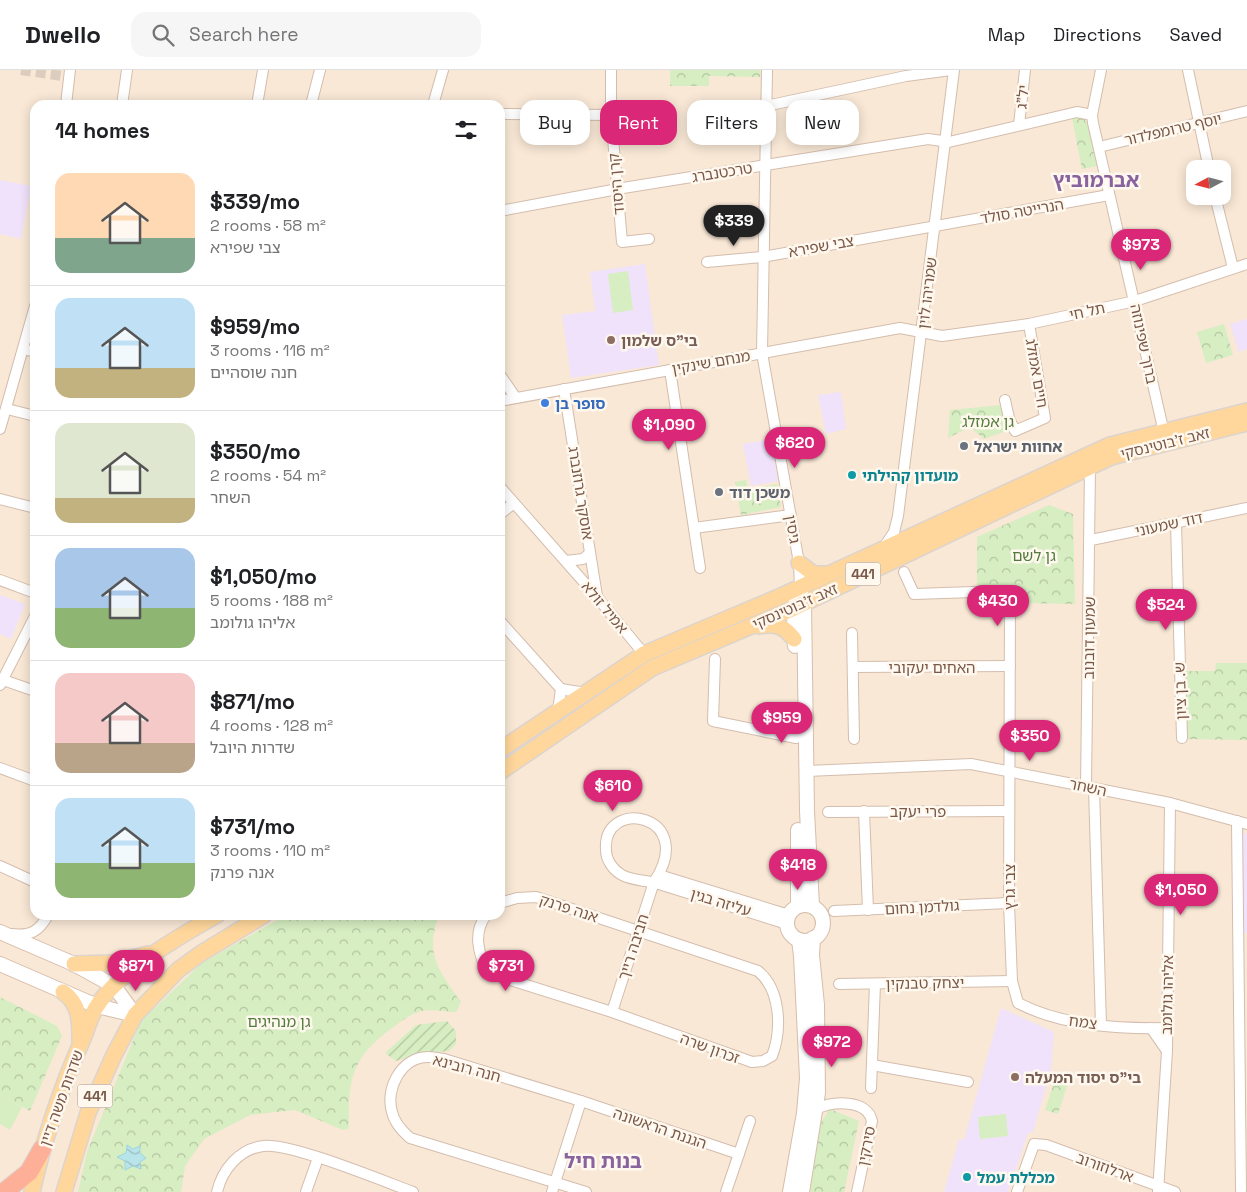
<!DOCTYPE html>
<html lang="en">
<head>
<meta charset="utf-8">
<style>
  body { margin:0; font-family:"Space Grotesk","Noto Sans Hebrew",sans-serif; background:#f6f6f6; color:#202124; height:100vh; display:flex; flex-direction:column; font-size:19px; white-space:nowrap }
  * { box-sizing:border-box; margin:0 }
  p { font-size:16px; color:#757577 }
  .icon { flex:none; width:28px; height:28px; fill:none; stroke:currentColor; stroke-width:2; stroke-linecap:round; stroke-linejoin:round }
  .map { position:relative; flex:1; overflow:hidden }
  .sheet { position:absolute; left:30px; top:30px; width:475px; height:820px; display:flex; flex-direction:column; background:#fff; border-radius:15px; box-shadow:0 2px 12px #0003 }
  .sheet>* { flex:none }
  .top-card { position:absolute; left:520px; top:30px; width:475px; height:45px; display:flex; gap:10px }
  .needle { width:32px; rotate:263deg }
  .controls { position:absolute; left:1186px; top:90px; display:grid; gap:10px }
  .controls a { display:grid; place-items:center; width:45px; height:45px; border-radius:10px; background:#fff; box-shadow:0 2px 12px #0003; font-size:25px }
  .price { position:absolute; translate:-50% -42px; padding:0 11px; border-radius:18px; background:#db2777; color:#fff; font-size:16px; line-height:32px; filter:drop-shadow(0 1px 2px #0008) }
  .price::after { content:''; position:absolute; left:50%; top:30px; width:15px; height:11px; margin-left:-8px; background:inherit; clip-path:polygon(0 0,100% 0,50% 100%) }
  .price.selected { background:#222; color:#fff }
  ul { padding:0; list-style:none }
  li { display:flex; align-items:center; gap:15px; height:125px; padding:0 25px }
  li+li { border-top:1px solid #e0e0e0 }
  li span { display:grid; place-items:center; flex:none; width:140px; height:100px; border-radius:15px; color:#555 }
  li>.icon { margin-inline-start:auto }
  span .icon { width:60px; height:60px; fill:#fffc; stroke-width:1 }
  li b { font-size:21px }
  h2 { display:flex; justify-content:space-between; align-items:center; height:60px; padding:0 25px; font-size:21px }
  .pill { padding:0 18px; border-radius:15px; background:#fff; box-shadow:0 2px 12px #0003; font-size:18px; line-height:45px }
  .pill.selected { background:#db2777; color:#fff }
  header { display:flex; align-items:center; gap:30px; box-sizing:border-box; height:70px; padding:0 25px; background:#fff; border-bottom:1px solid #e0e0e0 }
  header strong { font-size:24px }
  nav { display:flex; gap:28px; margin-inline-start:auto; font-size:18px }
  .search { width:350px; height:45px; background:#f6f6f6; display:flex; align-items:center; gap:12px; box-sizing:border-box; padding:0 18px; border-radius:15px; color:#757577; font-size:19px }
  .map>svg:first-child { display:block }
  .residential { fill:#f9e8d6; fill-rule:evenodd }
  .education { fill:#f1e2fb }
  .grass { fill:#d6eec2 }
  .park { fill:url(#park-crowns) }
  .garden { fill:url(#garden-furrows) }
  .water { fill:url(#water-waves); stroke:#9dd5dd }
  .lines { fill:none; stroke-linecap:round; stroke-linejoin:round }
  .street-tunnel { stroke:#ddcdbe; stroke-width:10; stroke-dasharray:10 5; stroke-linecap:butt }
  .street-casing { stroke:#d4bdad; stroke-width:12 }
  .secondary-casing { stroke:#d7bdaa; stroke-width:16 }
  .primary-casing { stroke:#dcd4cf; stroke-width:18 }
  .highway-casing { stroke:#dcd4cf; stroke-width:20 }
  .street { stroke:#fff; stroke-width:10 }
  .secondary { stroke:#fff; stroke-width:14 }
  .primary { stroke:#ffd79c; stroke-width:15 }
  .highway { stroke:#feaf98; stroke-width:18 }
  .education-dot { fill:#8d6e63; stroke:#fff8ee; stroke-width:2 }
  .shop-dot { fill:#3f7fe0; stroke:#fff8ee; stroke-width:2 }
  .worship-dot { fill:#6b7280; stroke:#fff8ee; stroke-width:2 }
  .culture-dot { fill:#0f9aa8; stroke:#fff8ee; stroke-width:2 }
  .labels { text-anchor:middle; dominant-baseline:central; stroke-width:5; stroke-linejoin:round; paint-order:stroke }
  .shield { fill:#fff8ee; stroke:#a2887a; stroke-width:1 }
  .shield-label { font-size:14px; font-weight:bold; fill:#7a5848 }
  .street-label { font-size:15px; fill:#7a5848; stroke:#fff8ee }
  .education-label { font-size:15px; font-weight:bold; fill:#785e54; stroke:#fff8ee; text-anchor:start }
  .shop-label { font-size:15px; font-weight:bold; fill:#366cbe; stroke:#fff8ee; text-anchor:start }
  .park-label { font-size:15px; fill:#517b3c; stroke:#fff8ee }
  .worship-label { font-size:15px; font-weight:bold; fill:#5b616d; stroke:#fff8ee; text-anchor:start }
  .culture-label { font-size:15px; font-weight:bold; fill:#0d838f; stroke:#fff8ee; text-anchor:start }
  .district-label { font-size:20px; font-weight:bold; fill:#88639e; stroke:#fff8ee }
</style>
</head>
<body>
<header>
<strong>Dwello</strong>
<div class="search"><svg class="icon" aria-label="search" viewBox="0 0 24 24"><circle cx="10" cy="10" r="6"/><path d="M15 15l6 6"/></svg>Search here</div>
<nav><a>Map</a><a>Directions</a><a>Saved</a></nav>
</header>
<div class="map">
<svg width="1247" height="1122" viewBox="0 0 1247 1122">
  <defs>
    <pattern id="park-crowns" width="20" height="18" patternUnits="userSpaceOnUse" patternTransform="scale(1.25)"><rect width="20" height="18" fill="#d6eec2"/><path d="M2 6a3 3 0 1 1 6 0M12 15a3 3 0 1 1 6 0" fill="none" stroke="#b3c4a0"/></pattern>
    <pattern id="garden-furrows" width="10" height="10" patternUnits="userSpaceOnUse" patternTransform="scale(1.25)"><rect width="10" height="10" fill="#d6eec2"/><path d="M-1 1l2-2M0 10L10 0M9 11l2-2" fill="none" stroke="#b3c4a0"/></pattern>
    <pattern id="water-waves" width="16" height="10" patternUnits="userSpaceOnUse" patternTransform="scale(1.25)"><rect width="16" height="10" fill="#b8e5ea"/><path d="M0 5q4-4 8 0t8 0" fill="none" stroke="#9bbcc0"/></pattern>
  </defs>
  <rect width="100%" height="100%" fill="#fef4e6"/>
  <path class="residential" d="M0,0h1247v1122h-1247zM35,35h465v810h-465zM1195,99h27v27h-27z"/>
  <g class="education">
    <path d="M0,110l31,6 -10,53 -21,-5z"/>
    <path d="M645,194l14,101 -88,13 -9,-63 33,-4 -5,-39z"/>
    <path d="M1247,249v30l-8,3 -9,-28z"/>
    <path d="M841,322l5,37 -20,5 -8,-39z"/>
    <path d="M771,369l7,42 -27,5 -8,-42z"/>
    <path d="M0,525l25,9 -14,35 -11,-5z"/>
    <path d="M1243,763l4,1v99h-6z"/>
    <path d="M1001,938l53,24 -3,38 -18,62 -5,1 -20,59h-64l15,-53 5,1z"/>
  </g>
  <g class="grass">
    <path d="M628,201l5,39 -20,3 -5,-39z"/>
    <path d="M0,1025l22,12 -12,23 -10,-6z"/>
    <path d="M1006,1044l2,22 -28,3 -2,-22z"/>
  </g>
  <g class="park">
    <path d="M670,0h90v7l-51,-1v10h-39z"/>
    <path d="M1072,48h11l5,6 9,42 -15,3z"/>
    <path d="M1224,254l9,31 -27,8 -9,-31z"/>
    <path d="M1001,335l5,26 -22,8 -14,-12 -22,11 2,-28z"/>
    <path d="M746,410l2,10 29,-6 4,23 -40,8 -6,-33z"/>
    <path d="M1049,435l24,9 2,90 -57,-1 -8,-15 -33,-1v-50z"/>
    <path d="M1216,593h31v77l-62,-1 1,-68h29z"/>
    <path d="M286,845h153c-15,40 0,55 22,87l-5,10c-11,0 -25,-3 -35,-1 -13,4 -22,12 -33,20 -38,29 -40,52 -39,97l-6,2 -48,-20 -45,5 -46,24 -19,27 -4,26h-103l9,-40 54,-131 61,-58z"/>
    <path d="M0,927l57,29 5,10 -32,75 -30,-16z"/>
    <path d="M1057,1003l13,4 -12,37 -13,-4z"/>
    <path d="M830,1039l29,12 -15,71h-34l8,-65z"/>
  </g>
  <path class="garden" d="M447,951l9,10v13l-7,7 -30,3 -23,7 -11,-8 31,-28z"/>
  <path class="water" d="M127,1075l6,4 7,-3v7l6,5 -6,4 1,7 -8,-3 -8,4v-9l-8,-4 9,-4z"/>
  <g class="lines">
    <path class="street-tunnel" d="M21,0l48,7"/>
    <defs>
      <g id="street">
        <path d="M611,0v45l11,127 27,-3"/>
        <path d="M767,0l-5,283 37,210 1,24"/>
        <path d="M1101,0l-9,45 1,8 72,314"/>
        <path d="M1188,0l21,99"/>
        <path d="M66,35l4,-35"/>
        <path d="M122,35l5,-35"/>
        <path d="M257,35l6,-35"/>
        <path d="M311,35l9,-35"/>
        <path d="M433,35l10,-35"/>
        <path d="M766,36l140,-30 45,-6"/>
        <path d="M500,44l111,1"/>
        <path d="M1019,55l6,-55"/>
        <path d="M1099,77l148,-36"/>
        <path d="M1215,126l18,72"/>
        <path d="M500,141l123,-23 305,-49 21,3 128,-30 15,3"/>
        <path d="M707,192l55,-5 347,-62"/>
        <path d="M24,279l11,3"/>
        <path d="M670,300l30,198"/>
        <path d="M500,305l16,23"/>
        <path d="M564,319l33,207"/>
        <path d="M1005,330l4,18 6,13 30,-13 -16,-94"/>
        <path d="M500,331l400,-73 42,8 87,-12 106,-23 112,-37"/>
        <path d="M7,339l28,7"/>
        <path d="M0,359l35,-123"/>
        <path d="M500,417l97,110 47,57"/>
        <path d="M0,429l35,9"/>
        <path d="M500,444l14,-11"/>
        <path d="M1176,453l6,215"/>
        <path d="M694,458l97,-13"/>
        <path d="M1091,470l156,-32"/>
        <path d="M884,477l10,-15 4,-16 56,-446"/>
        <path d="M566,491l17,-2 7,-6"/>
        <path d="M904,502l10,22 90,-3 6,10 -1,302 3,78 6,22c44,23 100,26 149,25"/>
        <path d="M0,510l35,13"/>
        <path d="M500,551l61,68 24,4"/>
        <path d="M852,563l2,106"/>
        <path d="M715,589l-2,62 83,17"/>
        <path d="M853,597l157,-1"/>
        <path d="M0,609l35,12"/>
        <path d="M0,615l35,-69"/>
        <path d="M558,641l3,-22"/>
        <path d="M0,698l35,13"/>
        <path d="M807,701l164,-7 199,39 77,21"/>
        <path d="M1086,716l4,-320"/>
        <path d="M1094,718l7,237"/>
        <path d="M864,741l4,99"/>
        <path d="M828,742l181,-1"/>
        <path d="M1237,751l4,369"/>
        <path d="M0,796l35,16"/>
        <path d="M659,805l130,40"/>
        <path d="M834,841l175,-8"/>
        <path d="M486,845c-13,18 -8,37 1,56l17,7 108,34 140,50 11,-1 9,-5c10,-26 9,-66 -14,-85l-222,-74 -19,1 -17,5"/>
        <path d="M11,864c19,2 28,-2 37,-19"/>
        <path d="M839,914l173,-3"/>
        <path d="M612,942l42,-130c45,-68 -52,-86 -48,-32 0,10 7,20 16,25 11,6 25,5 37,9l128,40"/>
        <path d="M1151,958l16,23"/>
        <path d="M872,995l96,17"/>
        <path d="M871,1018l4,-104"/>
        <path d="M816,1039c17,-8 51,-10 56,12l-15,71"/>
        <path d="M217,1122c5,-22 22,-43 46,-46 26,-4 120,35 150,46"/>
        <path d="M306,1122l12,-34"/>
        <path d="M552,1122l29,-91"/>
        <path d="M586,1122l-176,-54c-8,-7 -16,-16 -18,-26 -7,-23 9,-55 36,-55 5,0 10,1 16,2l137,42 158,53"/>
        <path d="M726,1122l24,-71"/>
        <path d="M1017,1122l17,-48 12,1 129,47"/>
        <path d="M1158,1122l9,-141 3,-248"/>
      </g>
      <g id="secondary">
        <path d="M801,523l3,10 3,208 5,95"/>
        <path d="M795,576l-1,-38 3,-10"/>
        <path d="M798,760v76"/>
        <circle cx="805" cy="853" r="18"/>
        <path d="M0,862l74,32 40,22 21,29"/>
        <path d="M0,894l97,42 38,9"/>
        <path d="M790,1122l14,-79 3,-35 -6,-122 -2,-16"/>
        <path d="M802,1122l16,-99 -1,-88 -5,-50 1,-17"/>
      </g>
      <g id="primary">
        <path d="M799,493l15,11h13"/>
        <path d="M759,556c17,-3 25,0 35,13"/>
        <path d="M500,680l144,-96 137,-58 329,-151 137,-34"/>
        <path d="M500,702l152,-104 142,-60 317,-151 136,-34"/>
        <path d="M74,894l40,-1 34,-9"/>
        <path d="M63,922c17,12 17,29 17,49"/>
        <path d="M32,1122c12,-53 28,-102 50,-151 5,-11 8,-25 15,-35 22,-35 84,-71 120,-91"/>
        <path d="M64,1122l24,-79 26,-58 21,-40 43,-45 22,-16 64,-39"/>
      </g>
      <path id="highway" d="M4,1122l25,-20 13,-23"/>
    </defs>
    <use href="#street" class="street-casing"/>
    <use href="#secondary" class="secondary-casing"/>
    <use href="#primary" class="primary-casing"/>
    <use href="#highway" class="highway-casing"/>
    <use href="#street" class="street"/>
    <use href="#secondary" class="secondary"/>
    <use href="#primary" class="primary"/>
    <use href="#highway" class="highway"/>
  </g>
  <g class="education-dot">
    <circle cx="611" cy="270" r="5"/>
    <circle cx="1015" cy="1007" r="5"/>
  </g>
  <circle class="shop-dot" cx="545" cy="333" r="5"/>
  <g class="worship-dot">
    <circle cx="964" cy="376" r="5"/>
    <circle cx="719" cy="422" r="5"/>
  </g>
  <g class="culture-dot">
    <circle cx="852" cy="405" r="5"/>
    <circle cx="967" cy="1107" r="5"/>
  </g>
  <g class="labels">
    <g class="shield">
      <rect x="845.5" y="492.5" width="35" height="23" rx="4"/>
      <rect x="77.5" y="1014.5" width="35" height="23" rx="4"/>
    </g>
    <g class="shield-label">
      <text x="863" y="504">441</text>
      <text x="95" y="1026">441</text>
    </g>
    <g class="street-label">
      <text transform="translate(1022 27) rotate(-85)">יל"ג</text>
      <text transform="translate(1173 59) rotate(-13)">יוסף טרומפלדור</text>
      <text transform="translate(722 102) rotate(-9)">טרכטנברג</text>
      <text transform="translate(616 114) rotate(-95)">קרן היסוד</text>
      <text transform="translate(1022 141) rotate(-10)">הנרייטה סולד</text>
      <text transform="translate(821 176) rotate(-10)">צבי שפירא</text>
      <text transform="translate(927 223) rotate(-83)">שמריהו לוין</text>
      <text transform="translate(1087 241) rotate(-12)">תל חי</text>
      <text transform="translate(1144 274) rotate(78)">ברוך שפינוזה</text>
      <text transform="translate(711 292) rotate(-10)">מנחם שינקין</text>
      <text transform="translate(1037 303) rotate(80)">חיים אמזלג</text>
      <text transform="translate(1165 373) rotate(-14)">זאב ז'בוטינסקי</text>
      <text transform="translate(581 423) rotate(81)">אוסקר גרוזנברג</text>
      <text transform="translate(1169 454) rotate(-12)">דוד שמעוני</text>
      <text transform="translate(793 459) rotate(80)">גיסין</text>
      <text transform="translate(795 536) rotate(-24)">זאב ז'בוטינסקי</text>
      <text transform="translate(605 537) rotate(50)">אמיל זולא</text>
      <text transform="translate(1089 568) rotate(-89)">שמעון דובנוב</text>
      <text x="932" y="597">האחים יעקובי</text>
      <text transform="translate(1180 621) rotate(-92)">ש. בן ציון</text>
      <text transform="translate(1088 717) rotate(12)">השחר</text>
      <text x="918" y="741">פרי יעקב</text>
      <text transform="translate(1009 817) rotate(-90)">צבי גרץ</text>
      <text transform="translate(721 832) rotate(17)">עליזה בגין</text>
      <text transform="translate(922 837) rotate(-3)">גולדמן נחום</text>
      <text transform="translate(569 838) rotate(18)">אנה פרנק</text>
      <text transform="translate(633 877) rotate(-72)">חביבה רייך</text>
      <text transform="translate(925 913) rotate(-1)">יצחק טבנקין</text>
      <text transform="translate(1167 925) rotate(-89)">אליהו גולומב</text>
      <text transform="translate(1083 952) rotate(8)">צמח</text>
      <text transform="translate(710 978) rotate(20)">זכרון שרה</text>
      <text transform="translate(467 998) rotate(15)">חנה רובינא</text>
      <text transform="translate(61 1028) rotate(-70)">שדרות משה דיין</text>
      <text transform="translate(660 1058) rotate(19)">הגננת הראשונה</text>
      <text transform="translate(866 1076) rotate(-79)">סירקין</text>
      <text transform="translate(1105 1097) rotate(20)">ארלוזורוב</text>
    </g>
    <g class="education-label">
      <text x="621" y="270">בי"ס שלמון</text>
      <text x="1025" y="1007">בי"ס יסוד המעלה</text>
    </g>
    <g class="shop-label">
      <text x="555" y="333">סופר בן</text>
    </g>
    <g class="park-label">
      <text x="988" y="351">גן אמזלג</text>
      <text x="1034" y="485">גן לשם</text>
      <text x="279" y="951">גן מנהיגים</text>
    </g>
    <g class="worship-label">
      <text x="974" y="376">אחוות ישראל</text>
      <text x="729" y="422">משכן דוד</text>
    </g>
    <g class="culture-label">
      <text x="862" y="405">מועדון קהילתי</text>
      <text x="977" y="1107">מכללת עמל</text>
    </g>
    <g class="district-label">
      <text x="1096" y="110">אברמוביץ</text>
      <text x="603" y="1091">בנות חיל</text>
    </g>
  </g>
</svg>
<div class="controls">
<a><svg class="needle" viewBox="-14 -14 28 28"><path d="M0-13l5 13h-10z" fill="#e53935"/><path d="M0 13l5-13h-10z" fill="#757577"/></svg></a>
</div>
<b class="price selected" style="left:734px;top:177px">$339</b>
<b class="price" style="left:1141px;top:201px">$973</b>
<b class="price" style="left:669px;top:381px">$1,090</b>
<b class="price" style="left:795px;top:399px">$620</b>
<b class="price" style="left:998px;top:557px">$430</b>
<b class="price" style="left:1166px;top:561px">$524</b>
<b class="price" style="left:782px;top:674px">$959</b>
<b class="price" style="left:1030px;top:692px">$350</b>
<b class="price" style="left:613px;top:742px">$610</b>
<b class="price" style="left:798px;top:821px">$418</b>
<b class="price" style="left:1181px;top:846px">$1,050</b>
<b class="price" style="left:136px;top:922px">$871</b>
<b class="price" style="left:506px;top:922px">$731</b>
<b class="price" style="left:832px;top:998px">$972</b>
<div class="top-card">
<a class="pill">Buy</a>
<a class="pill selected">Rent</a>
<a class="pill">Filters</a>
<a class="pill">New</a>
</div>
<section class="sheet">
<h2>14 homes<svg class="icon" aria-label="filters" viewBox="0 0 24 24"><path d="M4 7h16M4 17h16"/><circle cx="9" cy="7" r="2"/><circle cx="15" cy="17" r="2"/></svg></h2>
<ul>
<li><span style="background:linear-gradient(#ffd9b3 65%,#7fa58c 0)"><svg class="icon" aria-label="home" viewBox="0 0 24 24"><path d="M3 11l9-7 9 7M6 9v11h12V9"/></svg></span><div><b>$339/mo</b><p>2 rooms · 58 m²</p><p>צבי שפירא</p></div></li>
<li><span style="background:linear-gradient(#bfe0f5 70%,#c2b280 0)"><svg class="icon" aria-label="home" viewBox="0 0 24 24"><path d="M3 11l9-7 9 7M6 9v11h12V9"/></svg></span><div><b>$959/mo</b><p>3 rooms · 116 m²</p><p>חנה שוסהיים</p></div></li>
<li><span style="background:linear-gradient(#dfe7d0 75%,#c2b280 0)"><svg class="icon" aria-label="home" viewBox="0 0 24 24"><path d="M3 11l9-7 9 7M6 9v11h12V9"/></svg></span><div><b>$350/mo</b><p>2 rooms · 54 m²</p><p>השחר</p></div></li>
<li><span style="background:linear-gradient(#a9c7e8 60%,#8fb573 0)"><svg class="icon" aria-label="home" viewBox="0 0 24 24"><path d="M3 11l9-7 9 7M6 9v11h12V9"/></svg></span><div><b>$1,050/mo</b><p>5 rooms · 188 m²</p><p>אליהו גולומב</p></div></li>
<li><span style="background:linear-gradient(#f6c9c9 70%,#b9a48a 0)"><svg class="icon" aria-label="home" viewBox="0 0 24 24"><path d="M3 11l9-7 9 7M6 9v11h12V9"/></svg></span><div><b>$871/mo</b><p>4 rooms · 128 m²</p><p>שדרות היובל</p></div></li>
<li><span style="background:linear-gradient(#bfe0f5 65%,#8fb573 0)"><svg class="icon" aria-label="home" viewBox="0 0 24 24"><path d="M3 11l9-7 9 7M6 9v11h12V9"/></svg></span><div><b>$731/mo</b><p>3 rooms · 110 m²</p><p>אנה פרנק</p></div></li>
</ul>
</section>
</div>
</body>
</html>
